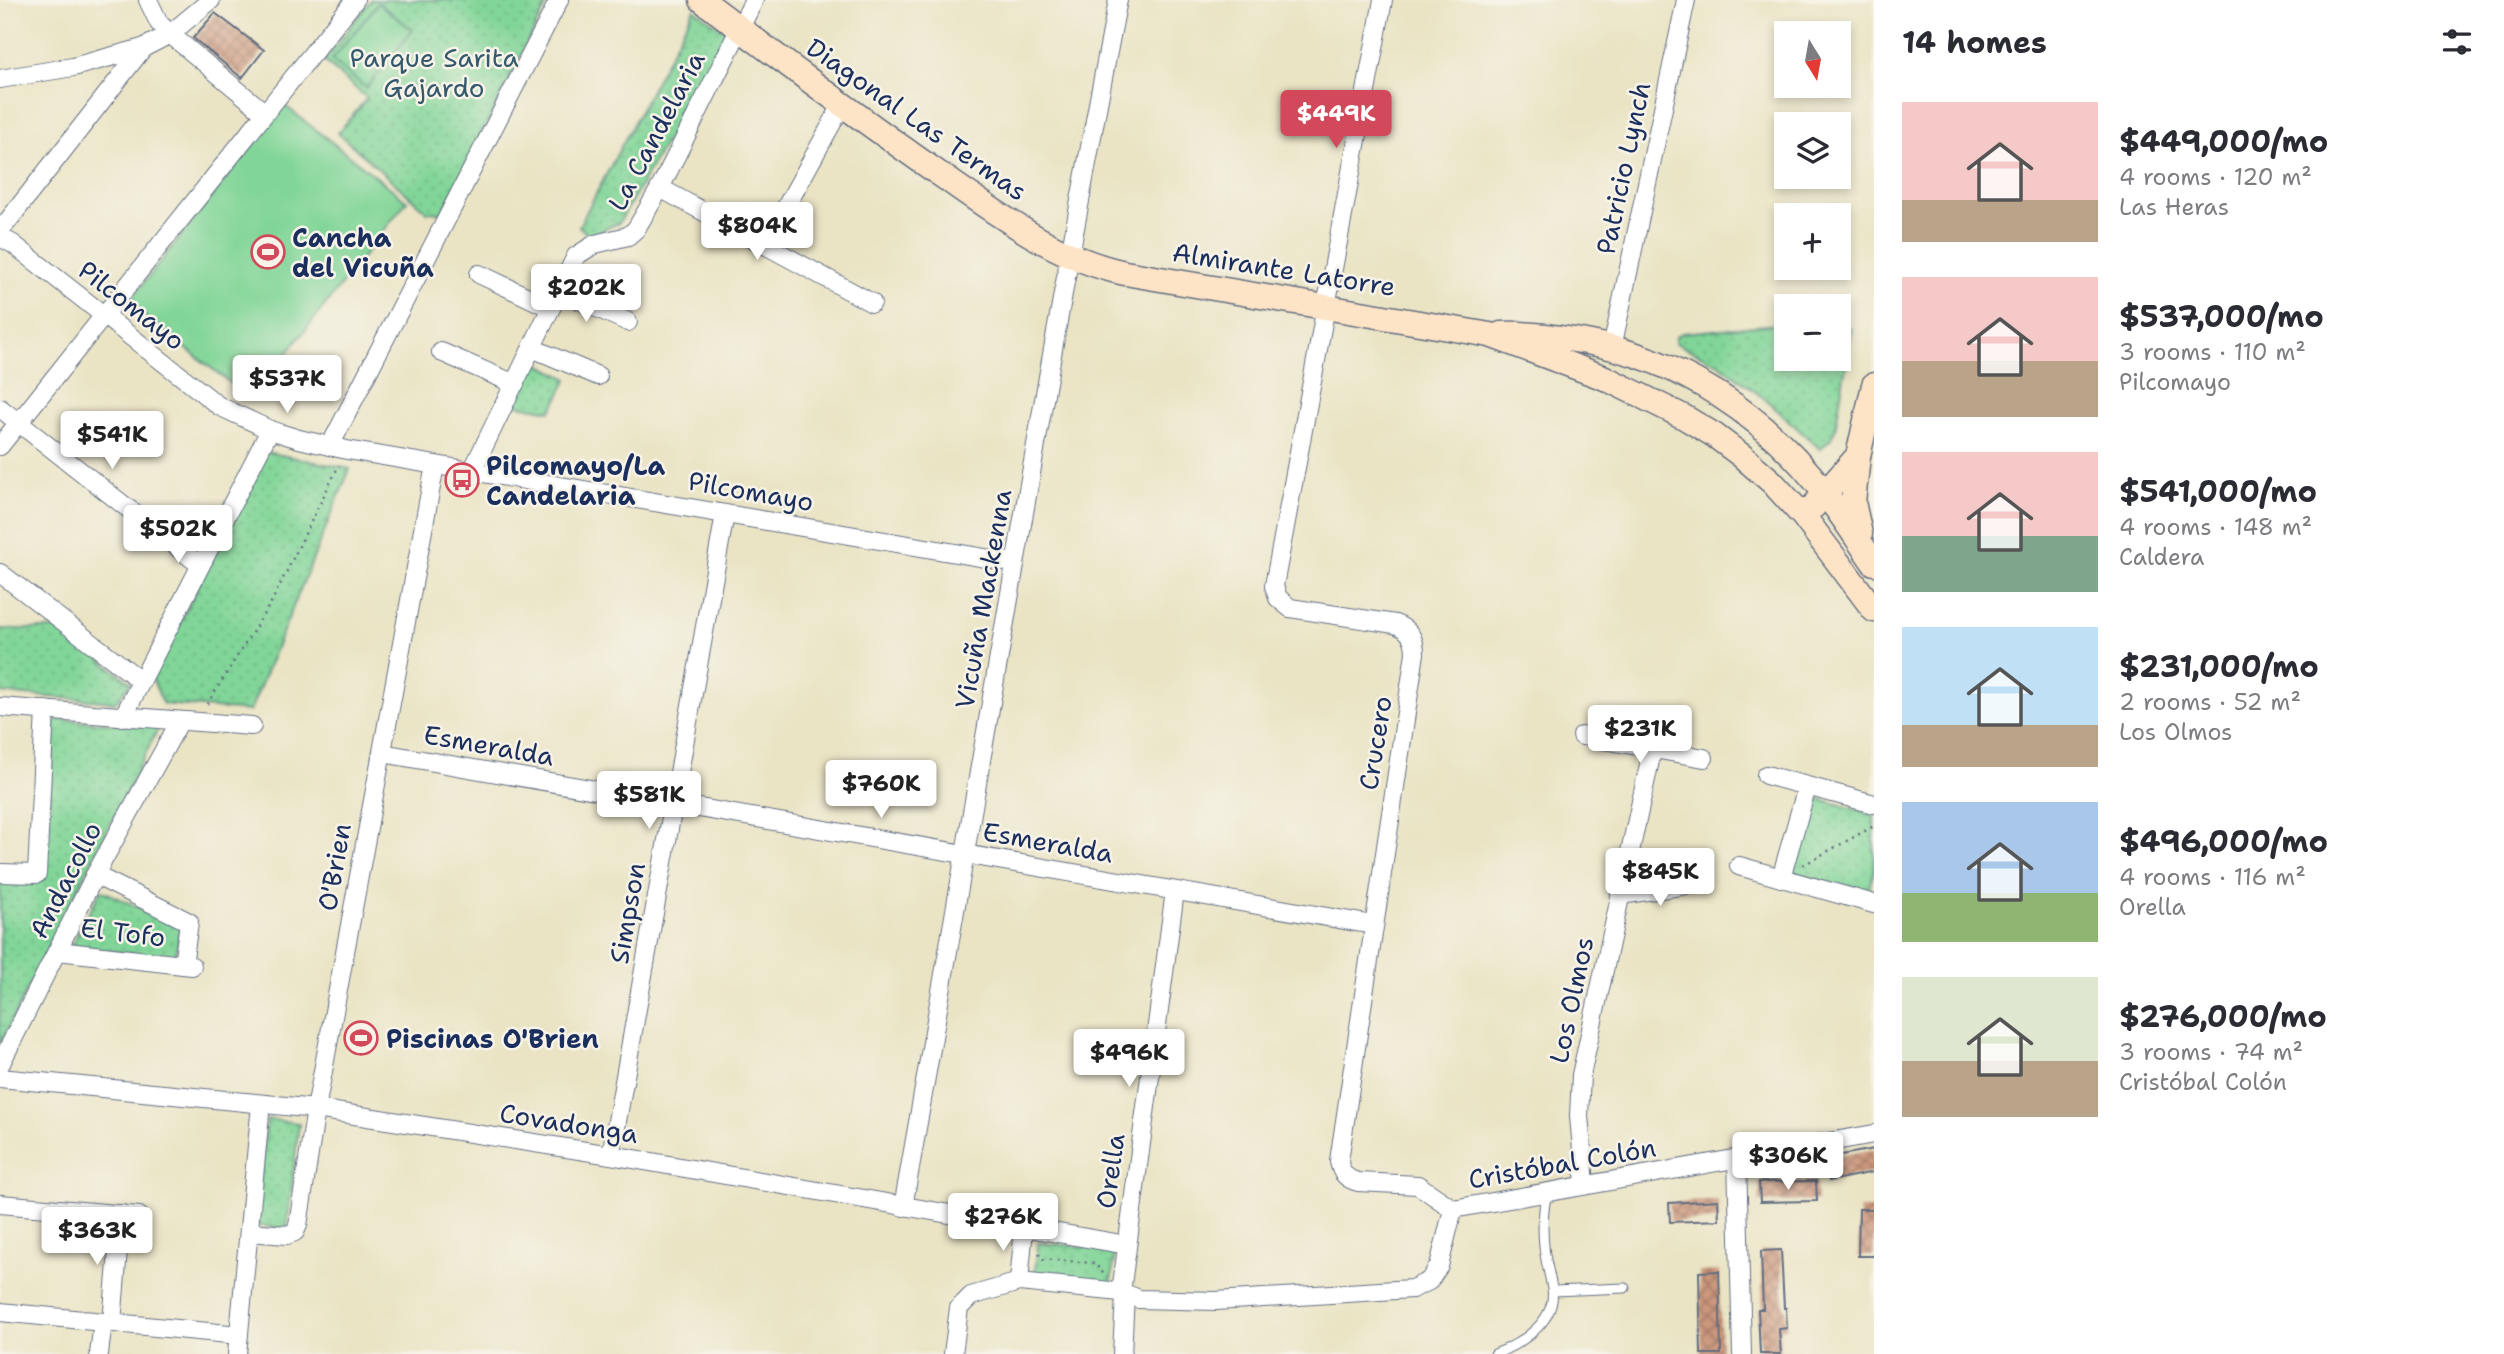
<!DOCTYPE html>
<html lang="en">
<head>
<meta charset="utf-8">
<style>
  body { margin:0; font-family:"Shantell Sans",sans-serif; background:#f7f7f7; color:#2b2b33; height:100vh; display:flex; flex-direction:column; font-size:26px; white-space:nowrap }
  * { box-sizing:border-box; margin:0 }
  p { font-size:23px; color:#7c7c81 }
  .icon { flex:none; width:38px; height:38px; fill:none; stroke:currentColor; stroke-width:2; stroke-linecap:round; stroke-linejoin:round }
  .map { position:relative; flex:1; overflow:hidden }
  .drawer { display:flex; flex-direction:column; background:#fff; width:630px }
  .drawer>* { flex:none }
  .needle { width:46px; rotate:169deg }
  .fabs { position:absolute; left:1774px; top:21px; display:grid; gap:14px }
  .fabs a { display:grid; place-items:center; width:77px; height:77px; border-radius:0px; background:#fff; box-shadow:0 4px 10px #0003; font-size:35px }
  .price { position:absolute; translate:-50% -60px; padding:0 16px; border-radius:7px; background:#fff; color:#222; font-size:23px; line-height:46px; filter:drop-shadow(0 2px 4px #0008) }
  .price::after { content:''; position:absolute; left:50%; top:42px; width:21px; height:16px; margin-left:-10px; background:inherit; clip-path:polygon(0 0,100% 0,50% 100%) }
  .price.selected { background:#d1495b; color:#fff }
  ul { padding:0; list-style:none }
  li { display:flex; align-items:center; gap:21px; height:175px; padding:0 28px }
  li span { display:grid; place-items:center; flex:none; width:196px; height:140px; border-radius:0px; color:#555 }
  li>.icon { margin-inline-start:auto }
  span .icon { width:84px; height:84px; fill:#fffc; stroke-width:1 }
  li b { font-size:30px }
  h2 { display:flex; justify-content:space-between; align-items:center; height:84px; padding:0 28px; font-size:30px }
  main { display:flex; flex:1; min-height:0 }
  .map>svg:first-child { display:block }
  .green { fill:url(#green-dots); stroke:#4e827b; stroke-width:2 }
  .pitch { fill:#81d598; stroke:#4e827b; stroke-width:2 }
  .building { fill:url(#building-cross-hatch) }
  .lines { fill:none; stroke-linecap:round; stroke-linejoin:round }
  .lane-casing { stroke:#636e82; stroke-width:11 }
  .street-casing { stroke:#636e82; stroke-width:20 }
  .secondary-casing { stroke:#636e82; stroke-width:27 }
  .path { stroke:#636e82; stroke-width:2.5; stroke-dasharray:2 5; stroke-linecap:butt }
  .lane { stroke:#fff; stroke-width:9 }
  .street { stroke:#fff; stroke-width:18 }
  .secondary { stroke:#fee4c6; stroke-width:24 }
  .labels { text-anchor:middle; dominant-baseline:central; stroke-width:5; stroke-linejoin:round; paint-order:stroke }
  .park-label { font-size:26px; fill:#34586c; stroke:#f7f3e8 }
  .street-label { font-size:26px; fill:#1b2f5e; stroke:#f7f3e8 }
  .poi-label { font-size:26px; font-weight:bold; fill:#1b2f5e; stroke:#f7f3e8; text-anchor:start }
</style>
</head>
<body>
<main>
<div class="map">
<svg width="1874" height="1354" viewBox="0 0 1874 1354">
  <defs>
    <pattern id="green-dots" width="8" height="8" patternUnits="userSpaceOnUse" patternTransform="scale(1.75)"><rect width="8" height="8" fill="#81d598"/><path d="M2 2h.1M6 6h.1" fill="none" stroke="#6fb785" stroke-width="1.8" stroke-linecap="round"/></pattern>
    <pattern id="building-cross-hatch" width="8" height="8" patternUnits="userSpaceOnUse" patternTransform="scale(1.75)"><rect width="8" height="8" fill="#cc977c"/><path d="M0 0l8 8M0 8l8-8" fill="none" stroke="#a57c69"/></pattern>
  </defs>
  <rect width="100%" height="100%" fill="#f7f3e8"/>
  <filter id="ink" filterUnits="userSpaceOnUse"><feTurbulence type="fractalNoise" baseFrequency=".0143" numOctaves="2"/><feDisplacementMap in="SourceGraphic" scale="14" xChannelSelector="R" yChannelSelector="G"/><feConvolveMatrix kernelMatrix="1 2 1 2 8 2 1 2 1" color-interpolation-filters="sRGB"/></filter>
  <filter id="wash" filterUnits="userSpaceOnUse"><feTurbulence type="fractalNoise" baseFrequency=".00686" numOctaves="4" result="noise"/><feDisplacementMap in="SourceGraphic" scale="28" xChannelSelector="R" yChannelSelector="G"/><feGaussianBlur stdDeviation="1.57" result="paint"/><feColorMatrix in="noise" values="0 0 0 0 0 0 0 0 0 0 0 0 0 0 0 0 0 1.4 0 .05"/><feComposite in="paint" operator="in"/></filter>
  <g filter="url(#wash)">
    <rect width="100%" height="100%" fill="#eae4c5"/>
    <g class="green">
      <path d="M371,0h178l-107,213 -15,-1 -89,-79 29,-35 -43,-37z"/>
      <path d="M694,9l34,24 -109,190 -30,13 -10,-10z"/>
      <path d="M1840,321l12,8 -17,101 -4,9 -11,10 -55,-50 -46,-35 -43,-21 -1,-6 7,-4 105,-10v36h52z"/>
      <path d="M535,362l33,17 -17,32 -39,-7z"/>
      <path d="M266,452l84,17 -100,242 -87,-7 -11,-26z"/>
      <path d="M0,629h60l71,54 -16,19 -115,-9z"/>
      <path d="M55,719l104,8 -159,317v-165l44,1z"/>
      <path d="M1810,796l64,19v56l-7,24 -79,-23z"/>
      <path d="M101,890l79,37 -5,32 -104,-13z"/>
      <path d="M267,1119l32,4 -12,106 -32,-4z"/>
      <path d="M1038,1243l77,6 -4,35 -76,-11z"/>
    </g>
    <g class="pitch">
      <path d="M378,3l35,27 -47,58 -34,-28z"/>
      <path d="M284,105l123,96 -156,198 -123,-96z"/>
    </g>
    <g id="blocks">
      <g class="building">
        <path d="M215,13l49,37 -22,28 -49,-40z"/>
        <path d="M1874,1149v23l-45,9 -4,-23z"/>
        <path d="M1816,1181l1,20 -57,1 -1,-20z"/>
        <path d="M1718,1200l1,20 -49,2 -1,-19z"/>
        <path d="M1859,1209h15v47h-16z"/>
        <path d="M1781,1250l3,58h2l1,20 -8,1 2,25h-21l-2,-45h5l-2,-58z"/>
        <path d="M1719,1271l2,83h-20l-2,-82z"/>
      </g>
    </g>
  </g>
  <g filter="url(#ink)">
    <use href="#blocks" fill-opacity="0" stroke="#636e82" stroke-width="2"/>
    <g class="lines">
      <defs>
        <g id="lane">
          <path d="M1553,1291l72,-3"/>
          <path d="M1495,1354c26,-10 62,-33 57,-65 -2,-15 -7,-28 -8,-43 -2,-19 -1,-36 3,-55"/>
        </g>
        <g id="street">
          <path d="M148,0l11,23 11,11 95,79"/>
          <path d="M1383,0l-109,586 4,12 12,10 105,16c14,5 20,14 20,29l-76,508c2,12 7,18 19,21l60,3 35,24"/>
          <path d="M0,79l73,-12 70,-19 27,-14 41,-34"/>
          <path d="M660,188l212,115"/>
          <path d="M0,231l143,-183"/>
          <path d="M0,237l13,7 206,162 51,24 29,9 48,11 668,113"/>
          <path d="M765,245l77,-140"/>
          <path d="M479,274l72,34"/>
          <path d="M559,291l69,31"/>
          <path d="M532,348l66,28"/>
          <path d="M1612,348l74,-348"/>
          <path d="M441,352l74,32"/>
          <path d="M0,408l200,157"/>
          <path d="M0,446l355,-446"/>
          <path d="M330,446l229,-446"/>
          <path d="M472,471l104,-215 19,-12 33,-8 8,-7 24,-41 94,-188"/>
          <path d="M0,573l140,107"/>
          <path d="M0,707l252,19"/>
          <path d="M123,717l147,-287"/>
          <path d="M1582,736l122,22"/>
          <path d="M382,753l991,172"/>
          <path d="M1766,775l108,29"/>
          <path d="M1739,866l135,38"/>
          <path d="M0,873l37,1 8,-164"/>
          <path d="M95,875l94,47 -6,43"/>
          <path d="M1781,878l26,-91"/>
          <path d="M1620,895l74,-11"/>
          <path d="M58,951l134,15"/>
          <path d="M0,1065l95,-190 85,-154"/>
          <path d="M0,1078l316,31 295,46 516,90"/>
          <path d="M611,1155l114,-641"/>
          <path d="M1737,1158l5,196"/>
          <path d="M1585,1184l-6,-68 2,-41 72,-328"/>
          <path d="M0,1204l139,12"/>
          <path d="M903,1207c72,-402 137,-806 215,-1207"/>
          <path d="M1453,1209l421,-75"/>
          <path d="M249,1232l38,3 8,-3 3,-7 18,-116 119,-644"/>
          <path d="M1019,1282l5,-54"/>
          <path d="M1121,1292l54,-401"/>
          <path d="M0,1312l239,23"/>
          <path d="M112,1323l9,-109"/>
          <path d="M99,1354l4,-32"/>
          <path d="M237,1354l24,-250"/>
          <path d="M953,1354l6,-46 12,-12 48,-14 102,10 18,7 77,2 196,-12 17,-8 10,-15 14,-57"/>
          <path d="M1122,1354l3,-59"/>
        </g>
        <g id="secondary">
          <path d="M702,0c78,59 156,117 236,173 59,40 116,85 187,100l365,62 115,43 79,39 30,18 28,21 30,26 32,35 70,93"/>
          <path d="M1501,334c27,-1 53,3 80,7 99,17 183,73 244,152 17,22 33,47 49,70"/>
          <path d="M1858,456l-5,46 7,32"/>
          <path d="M1814,506l44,-50 16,-71"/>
        </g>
      </defs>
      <use href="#lane" class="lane-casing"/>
      <use href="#street" class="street-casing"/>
      <use href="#secondary" class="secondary-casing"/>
      <g class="path">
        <path d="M207,704l65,-103 67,-136"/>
        <path d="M1803,865l71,-39"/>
        <path d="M1039,1253l4,6 51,4 10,11"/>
      </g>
      <use href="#lane" class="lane"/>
      <use href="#street" class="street"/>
      <use href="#secondary" class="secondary"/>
    </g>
  </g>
  <defs>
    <symbol id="stadium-ring" viewBox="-11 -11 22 22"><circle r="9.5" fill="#f7f3e8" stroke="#d1495b" stroke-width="1.5"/><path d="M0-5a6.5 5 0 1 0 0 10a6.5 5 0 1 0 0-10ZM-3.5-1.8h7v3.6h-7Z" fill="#d1495b"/></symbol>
    <symbol id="bus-ring" viewBox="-11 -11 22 22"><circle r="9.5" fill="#f7f3e8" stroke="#d1495b" stroke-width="1.5"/><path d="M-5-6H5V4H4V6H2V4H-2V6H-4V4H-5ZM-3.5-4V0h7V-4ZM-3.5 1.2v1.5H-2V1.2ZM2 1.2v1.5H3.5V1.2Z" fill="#d1495b"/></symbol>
  </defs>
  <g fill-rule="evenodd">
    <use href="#stadium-ring" x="249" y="233" width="38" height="38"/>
    <use href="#bus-ring" x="443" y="461" width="38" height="38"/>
    <use href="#stadium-ring" x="342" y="1019" width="38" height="38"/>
  </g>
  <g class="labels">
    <g class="park-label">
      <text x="434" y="57">Parque Sarita<tspan x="434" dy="30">Gajardo</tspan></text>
    </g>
    <g class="street-label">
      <text transform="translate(917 119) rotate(35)">Diagonal Las Termas</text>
      <text transform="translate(656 131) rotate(-62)">La Candelaria</text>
      <text transform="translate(1623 168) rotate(-78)">Patricio Lynch</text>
      <text transform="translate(1284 269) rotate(9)">Almirante Latorre</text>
      <text transform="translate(132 305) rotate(38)">Pilcomayo</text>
      <text transform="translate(751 491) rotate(10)">Pilcomayo</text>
      <text transform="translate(983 599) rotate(-80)">Vicuña Mackenna</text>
      <text transform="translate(1375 743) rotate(-81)">Crucero</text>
      <text transform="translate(489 745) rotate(10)">Esmeralda</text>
      <text transform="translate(1048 842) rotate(10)">Esmeralda</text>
      <text transform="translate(334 867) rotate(-80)">O'Brien</text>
      <text transform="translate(65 880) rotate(-63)">Andacollo</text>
      <text transform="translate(627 913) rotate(-80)">Simpson</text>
      <text transform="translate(123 932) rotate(7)">El Tofo</text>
      <text transform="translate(1571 1000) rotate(-78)">Los Olmos</text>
      <text transform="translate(569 1123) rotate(9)">Covadonga</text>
      <text transform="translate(1562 1163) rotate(-10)">Cristóbal Colón</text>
      <text transform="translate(1110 1171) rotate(-82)">Orella</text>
    </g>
    <g class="poi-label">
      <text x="292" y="237">Cancha<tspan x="292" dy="30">del Vicuña</tspan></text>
      <text x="486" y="465">Pilcomayo/La<tspan x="486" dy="30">Candelaria</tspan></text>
      <text x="386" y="1038">Piscinas O'Brien</text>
    </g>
  </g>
</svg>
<div class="fabs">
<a><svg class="needle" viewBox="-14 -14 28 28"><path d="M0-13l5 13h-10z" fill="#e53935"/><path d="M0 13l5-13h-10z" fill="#7c7c81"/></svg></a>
<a><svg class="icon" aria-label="layers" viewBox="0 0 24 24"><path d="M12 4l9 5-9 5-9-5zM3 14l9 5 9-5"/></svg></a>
<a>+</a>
<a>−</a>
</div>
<b class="price selected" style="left:1336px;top:150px">$449K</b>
<b class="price" style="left:757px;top:262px">$804K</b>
<b class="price" style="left:586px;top:324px">$202K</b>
<b class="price" style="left:287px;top:415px">$537K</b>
<b class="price" style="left:112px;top:471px">$541K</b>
<b class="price" style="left:178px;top:565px">$502K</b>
<b class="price" style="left:1640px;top:765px">$231K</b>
<b class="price" style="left:881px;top:820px">$760K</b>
<b class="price" style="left:649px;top:831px">$581K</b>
<b class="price" style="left:1660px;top:908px">$845K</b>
<b class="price" style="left:1129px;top:1089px">$496K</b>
<b class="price" style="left:1788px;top:1192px">$306K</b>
<b class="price" style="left:1003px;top:1253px">$276K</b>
<b class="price" style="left:97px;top:1267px">$363K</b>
</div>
<section class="drawer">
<h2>14 homes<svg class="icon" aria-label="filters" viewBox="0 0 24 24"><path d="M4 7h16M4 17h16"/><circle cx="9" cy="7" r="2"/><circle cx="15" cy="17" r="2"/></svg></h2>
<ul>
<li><span style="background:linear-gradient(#f6c9c9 70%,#b9a48a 0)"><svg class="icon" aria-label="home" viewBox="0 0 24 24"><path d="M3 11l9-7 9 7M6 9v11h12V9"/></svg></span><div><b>$449,000/mo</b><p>4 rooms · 120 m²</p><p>Las Heras</p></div></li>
<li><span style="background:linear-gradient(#f6c9c9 60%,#b9a48a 0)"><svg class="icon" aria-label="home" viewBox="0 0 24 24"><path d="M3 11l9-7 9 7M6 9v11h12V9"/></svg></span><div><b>$537,000/mo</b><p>3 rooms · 110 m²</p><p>Pilcomayo</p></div></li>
<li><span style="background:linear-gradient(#f6c9c9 60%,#7fa58c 0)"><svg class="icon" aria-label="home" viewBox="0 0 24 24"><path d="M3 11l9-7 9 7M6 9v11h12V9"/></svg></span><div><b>$541,000/mo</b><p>4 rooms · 148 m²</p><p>Caldera</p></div></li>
<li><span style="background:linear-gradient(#bfe0f5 70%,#b9a48a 0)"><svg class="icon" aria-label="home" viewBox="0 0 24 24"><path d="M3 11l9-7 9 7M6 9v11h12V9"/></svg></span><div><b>$231,000/mo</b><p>2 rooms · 52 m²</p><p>Los Olmos</p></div></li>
<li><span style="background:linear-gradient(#a9c7e8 65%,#8fb573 0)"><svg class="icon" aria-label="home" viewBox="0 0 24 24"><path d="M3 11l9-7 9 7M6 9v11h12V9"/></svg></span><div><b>$496,000/mo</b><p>4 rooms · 116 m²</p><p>Orella</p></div></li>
<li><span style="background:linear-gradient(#dfe7d0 60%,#b9a48a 0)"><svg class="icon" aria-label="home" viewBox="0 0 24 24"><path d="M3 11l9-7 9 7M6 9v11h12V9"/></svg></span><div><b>$276,000/mo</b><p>3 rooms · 74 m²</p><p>Cristóbal Colón</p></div></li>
</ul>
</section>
</main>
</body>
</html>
